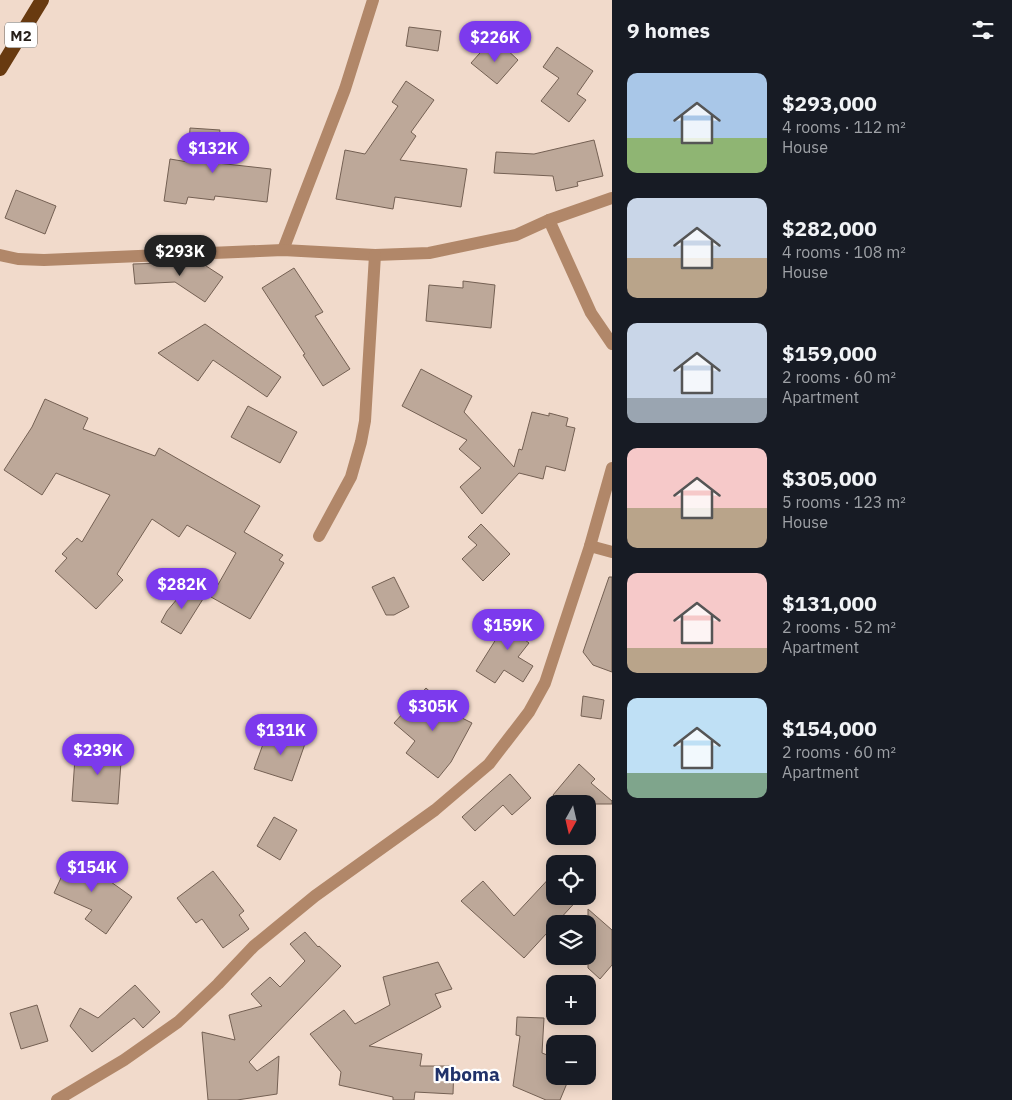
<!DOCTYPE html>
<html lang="en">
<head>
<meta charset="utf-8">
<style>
  body { margin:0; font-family:"IBM Plex Sans",sans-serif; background:#242831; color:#f1f3f6; height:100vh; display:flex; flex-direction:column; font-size:19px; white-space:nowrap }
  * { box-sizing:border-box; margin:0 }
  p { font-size:16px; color:#9ea1a6 }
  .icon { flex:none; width:28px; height:28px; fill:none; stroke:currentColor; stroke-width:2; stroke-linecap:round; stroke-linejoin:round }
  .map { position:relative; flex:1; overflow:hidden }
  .side { display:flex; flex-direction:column; background:#171b24; width:400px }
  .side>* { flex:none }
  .needle { width:32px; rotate:188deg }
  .buttons { position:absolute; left:546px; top:795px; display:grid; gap:10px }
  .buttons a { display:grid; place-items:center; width:50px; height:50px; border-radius:10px; background:#171b24; box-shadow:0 2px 12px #0003; font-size:25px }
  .price { position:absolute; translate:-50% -42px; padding:0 11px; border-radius:18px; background:#7c3aed; color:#fff; font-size:16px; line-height:32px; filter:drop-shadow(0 1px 2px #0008) }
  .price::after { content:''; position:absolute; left:50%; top:30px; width:15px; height:11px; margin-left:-8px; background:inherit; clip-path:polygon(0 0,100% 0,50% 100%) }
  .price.selected { background:#222; color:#fff }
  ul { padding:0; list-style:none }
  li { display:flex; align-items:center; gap:15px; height:125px; padding:0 15px }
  li span { display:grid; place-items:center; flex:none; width:140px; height:100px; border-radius:10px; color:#555 }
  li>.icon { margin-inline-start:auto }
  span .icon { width:60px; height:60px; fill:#fffc; stroke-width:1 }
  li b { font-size:21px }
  h2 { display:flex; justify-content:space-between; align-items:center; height:60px; padding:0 15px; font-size:21px }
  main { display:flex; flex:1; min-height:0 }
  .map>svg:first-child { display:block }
  .building { fill:#bda899; stroke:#746053 }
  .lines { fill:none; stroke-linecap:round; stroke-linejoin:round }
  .minor { stroke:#b18769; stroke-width:12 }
  .trunk { stroke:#683a10; stroke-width:14 }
  .labels { text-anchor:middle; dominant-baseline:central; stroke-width:4.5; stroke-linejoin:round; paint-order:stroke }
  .shield { fill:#fff; stroke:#67625d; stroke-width:1 }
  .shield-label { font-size:15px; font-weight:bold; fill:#261e18 }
  .quarter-label { font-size:19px; font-weight:bold; fill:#20326a; stroke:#fff }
</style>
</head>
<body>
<main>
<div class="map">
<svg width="612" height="1100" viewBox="0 0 612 1100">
  <rect width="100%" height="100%" fill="#f1dacb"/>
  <g class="building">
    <path d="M409,27l32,4 -3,20 -32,-5z"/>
    <path d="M488,44l10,10 6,-7 14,13 -21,24 -26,-21z"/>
    <path d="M557,47l36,24 -16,23 9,6 -17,22 -28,-21 18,-23 -16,-11z"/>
    <path d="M406,81l28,19 -23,32 5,4 -16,24 67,9 -6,38 -66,-10 -2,12 -57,-10 9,-49 20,4 33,-48 -6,-4z"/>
    <path d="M190,128l30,2 -3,33 54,6 -4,33 -52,-6 -1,4 -26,-3 -2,7 -22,-3 6,-42 18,3z"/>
    <path d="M594,140l9,36 -26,6 1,4 -22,5 -3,-15 -59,-3 2,-21 38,2z"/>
    <path d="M16,190l40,16 -11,28 -40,-16z"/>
    <path d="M200,262l23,15 -18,25 -30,-20 -40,2 -2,-20z"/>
    <path d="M294,268l29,44 -8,4 35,53 -27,17 -20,-31 2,-1 -43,-66z"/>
    <path d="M463,281l32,4 -4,43 -65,-7 3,-36 34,3z"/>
    <path d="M205,324l76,53 -14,20 -54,-37 -15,21 -40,-28z"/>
    <path d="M421,369l51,27 -8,16 50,55 5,-18 3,1 10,-38 17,4v-3l19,5 -2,8 9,2 -10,43 -19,-5 -3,13 -24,-6 -37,41 -22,-27 21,-19 -22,-19 8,-9 -65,-34z"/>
    <path d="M45,399l43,19 -5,11 72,27 4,-8 101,58 -16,26 39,23 -4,5 5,3 -34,56 -39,-22 25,-44 -49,-28 -8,12 -27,-18 -35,55 6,6 -27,29 -41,-38 12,-13 -5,-4 15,-16 5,4 28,-47 -54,-22 -14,22 -38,-25 28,-43z"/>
    <path d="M248,406l49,26 -17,31 -49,-26z"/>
    <path d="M481,524l29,30 -27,27 -21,-22 15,-14 -9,-8z"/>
    <path d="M394,577l15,30 -15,8h-8l-14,-28z"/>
    <path d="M609,577h3v95l-19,-7 -10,-13z"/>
    <path d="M188,586l15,13 -22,35 -20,-12 6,-11z"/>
    <path d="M509,616h7l18,13 -9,11 4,3 -11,14 15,9 -10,16 -19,-12 -9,13 -19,-12 22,-35 -3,-3z"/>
    <path d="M426,688l30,27 16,8 -21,39 -13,16 -32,-25 9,-12 -21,-18z"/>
    <path d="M583,696l21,4 -3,19 -20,-3z"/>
    <path d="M286,731l21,7 -15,43 -38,-12 12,-33 16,6z"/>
    <path d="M84,746l38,2 -4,56 -46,-3 3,-43h8z"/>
    <path d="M579,764l16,15 -4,4 21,18v3h-49l-10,-9z"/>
    <path d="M510,774l21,24 -19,17 -9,-10 -28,26 -13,-14z"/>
    <path d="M274,817l23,13 -17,30 -23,-14z"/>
    <path d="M72,854l27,12 -2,6 35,25 -26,37 -21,-15 7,-9 -38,-17z"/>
    <path d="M213,871l31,40 -5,4 10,14 -26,19 -21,-29 -6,4 -19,-25z"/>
    <path d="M555,872v24h26l-57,62 -63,-57 22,-20 31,35z"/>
    <path d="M588,909l24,21v35l-12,14 -12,-11z"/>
    <path d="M305,932l13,15 1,-1 22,20 -92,96 8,9 22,-15 -2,38 -40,6h-29l-6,-68 33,8 -6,-25 33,-9 -11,-12 19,-17 10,10 25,-26 -15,-17z"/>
    <path d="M438,962l14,27 -17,5 6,13 -72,39 53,8 -2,12h34l-1,28 -38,-2 -1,8h-21v-3l-54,-12 2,-13 -31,-38 34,-24 11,14 35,-19 -7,-28z"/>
    <path d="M135,985l25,27 -17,16 -9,-10 -42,34 -22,-26 10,-18 18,10z"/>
    <path d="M37,1005l11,36 -27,8 -11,-36z"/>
    <path d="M517,1017l27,1 -2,35 13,5v18h15l-10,24h-14l-33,-14 7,-50 -4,-1z"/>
  </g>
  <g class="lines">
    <g class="minor">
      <path d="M549,220l42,93 21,31"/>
      <path d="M283,250l62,-161 28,-89"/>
      <path d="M0,255l18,4 26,1 239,-10 92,5 54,-2 87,-18 33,-15 63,-22"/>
      <path d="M319,536l32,-59 10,-35 4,-21 10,-166"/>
      <path d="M590,546l22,6"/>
      <path d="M57,1100l67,-40 54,-38 40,-38 36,-38 61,-50 120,-86 54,-46 40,-52 16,-29 45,-137 22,-78"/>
    </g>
    <path class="trunk" d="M0,69l42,-69"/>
  </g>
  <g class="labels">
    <rect class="shield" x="5" y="22.5" width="32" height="25" rx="4"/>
    <g class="shield-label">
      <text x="21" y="35">M2</text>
    </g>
    <g class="quarter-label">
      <text x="467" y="1074">Mboma</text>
    </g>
  </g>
</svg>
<div class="buttons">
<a><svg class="needle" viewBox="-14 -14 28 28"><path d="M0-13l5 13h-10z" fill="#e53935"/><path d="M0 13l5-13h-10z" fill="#9ea1a6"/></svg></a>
<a><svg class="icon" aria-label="locate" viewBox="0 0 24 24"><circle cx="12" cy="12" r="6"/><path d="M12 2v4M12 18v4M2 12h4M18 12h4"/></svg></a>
<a><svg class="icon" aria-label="layers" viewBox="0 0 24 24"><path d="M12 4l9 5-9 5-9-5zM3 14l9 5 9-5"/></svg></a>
<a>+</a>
<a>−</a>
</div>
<b class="price" style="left:495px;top:63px">$226K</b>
<b class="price" style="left:213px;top:174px">$132K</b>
<b class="price selected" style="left:180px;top:277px">$293K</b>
<b class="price" style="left:182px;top:610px">$282K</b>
<b class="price" style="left:508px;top:651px">$159K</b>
<b class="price" style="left:433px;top:732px">$305K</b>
<b class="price" style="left:281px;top:756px">$131K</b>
<b class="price" style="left:98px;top:776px">$239K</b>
<b class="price" style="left:92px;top:893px">$154K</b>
</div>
<section class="side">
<h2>9 homes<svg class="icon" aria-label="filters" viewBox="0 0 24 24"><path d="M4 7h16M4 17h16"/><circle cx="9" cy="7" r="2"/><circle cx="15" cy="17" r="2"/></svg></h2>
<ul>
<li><span style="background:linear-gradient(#a9c7e8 65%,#8fb573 0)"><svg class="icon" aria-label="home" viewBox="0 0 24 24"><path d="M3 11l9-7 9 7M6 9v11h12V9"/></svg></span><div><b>$293,000</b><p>4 rooms · 112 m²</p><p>House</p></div></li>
<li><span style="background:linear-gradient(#c9d6e8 60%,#b9a48a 0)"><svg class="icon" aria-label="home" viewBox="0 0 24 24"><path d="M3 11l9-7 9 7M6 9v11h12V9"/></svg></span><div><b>$282,000</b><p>4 rooms · 108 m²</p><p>House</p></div></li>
<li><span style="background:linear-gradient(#c9d6e8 75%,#9aa5b1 0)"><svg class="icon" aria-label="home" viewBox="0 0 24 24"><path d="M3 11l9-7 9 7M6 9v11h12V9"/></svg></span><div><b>$159,000</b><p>2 rooms · 60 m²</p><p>Apartment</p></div></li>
<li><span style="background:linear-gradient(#f6c9c9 60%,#b9a48a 0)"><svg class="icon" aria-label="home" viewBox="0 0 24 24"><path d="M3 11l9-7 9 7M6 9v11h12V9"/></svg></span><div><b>$305,000</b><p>5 rooms · 123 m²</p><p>House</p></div></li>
<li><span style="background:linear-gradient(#f6c9c9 75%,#b9a48a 0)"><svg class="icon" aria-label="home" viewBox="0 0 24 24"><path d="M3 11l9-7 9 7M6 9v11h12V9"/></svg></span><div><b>$131,000</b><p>2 rooms · 52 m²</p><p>Apartment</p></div></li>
<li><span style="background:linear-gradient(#bfe0f5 75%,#7fa58c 0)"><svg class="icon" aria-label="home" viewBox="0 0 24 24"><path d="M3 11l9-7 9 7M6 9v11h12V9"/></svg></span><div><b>$154,000</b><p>2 rooms · 60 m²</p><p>Apartment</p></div></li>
</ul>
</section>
</main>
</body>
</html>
